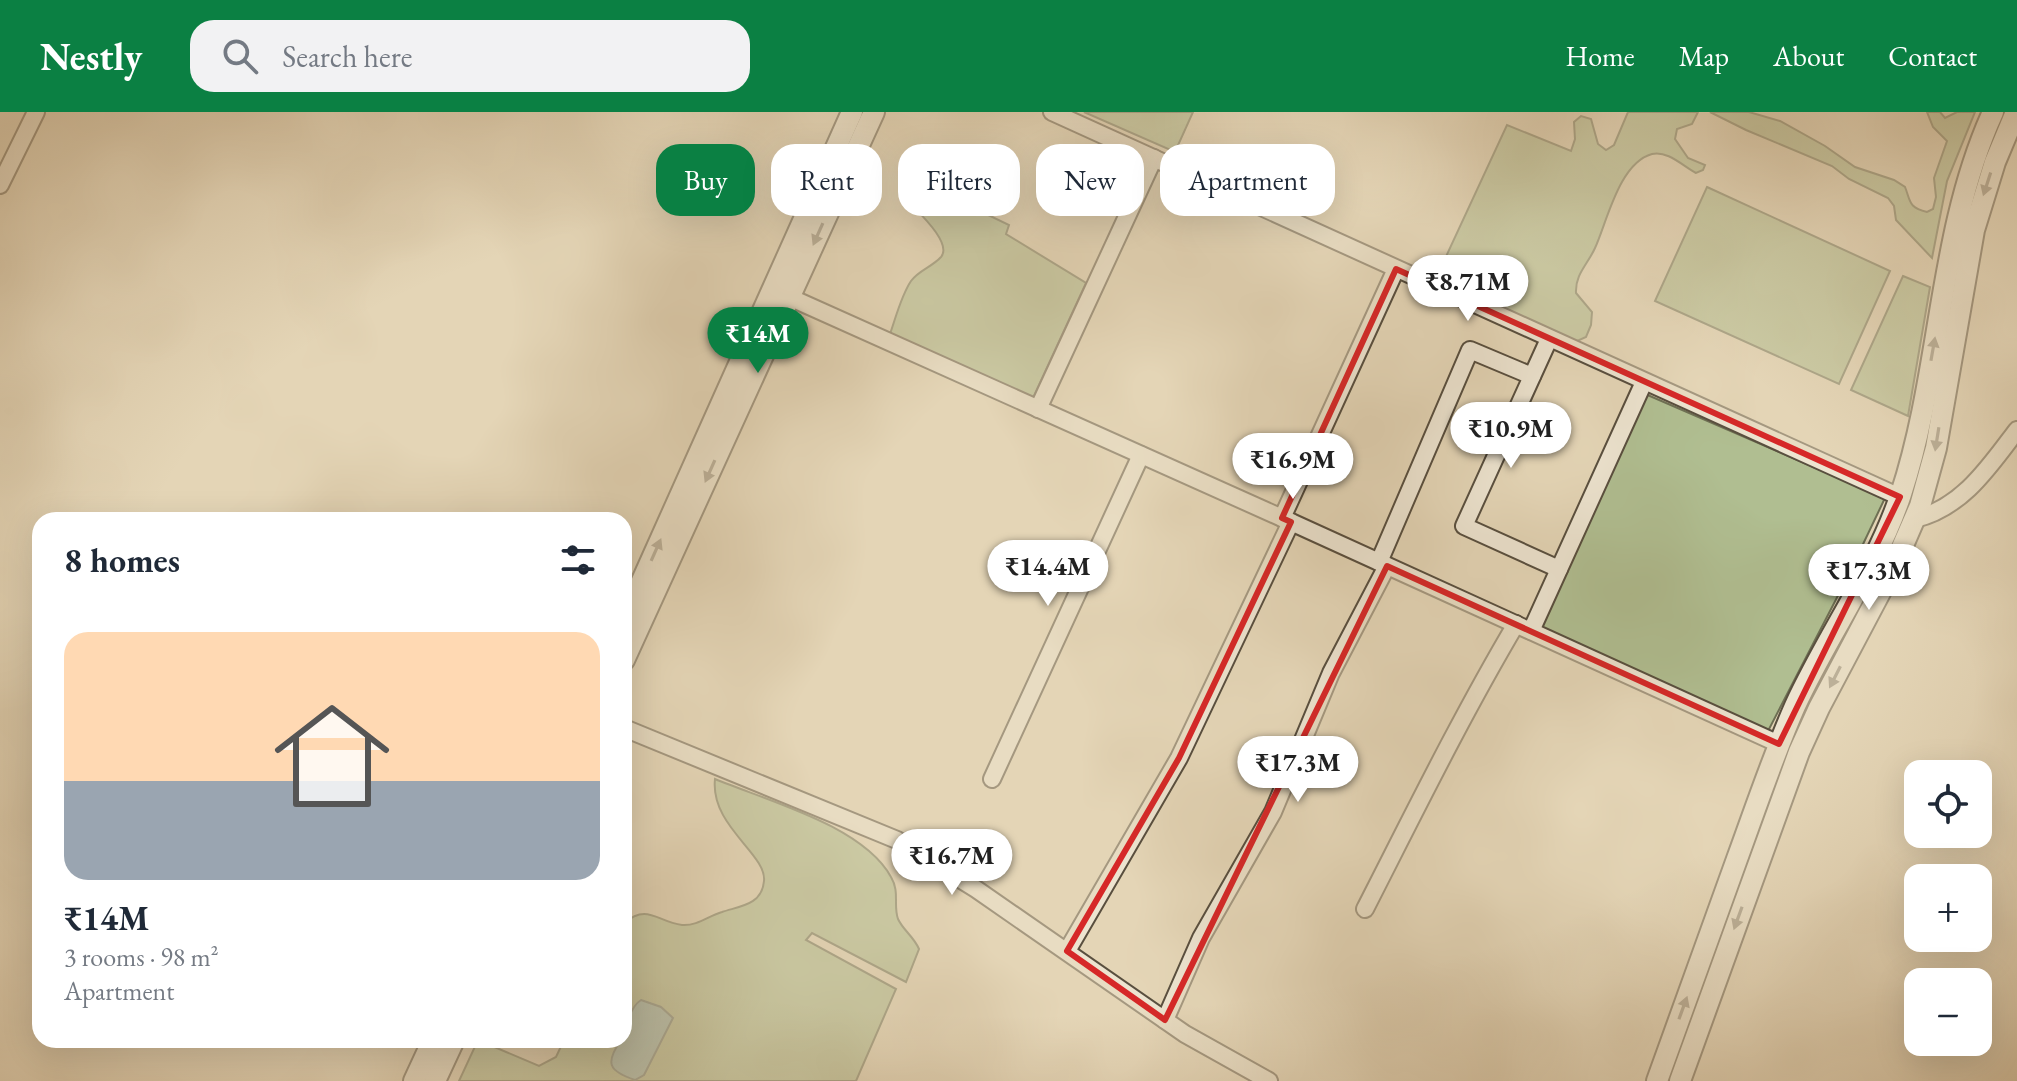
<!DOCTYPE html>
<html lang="en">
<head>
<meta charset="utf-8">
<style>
  body { margin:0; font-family:"EB Garamond",serif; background:#f2f2f3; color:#1f2937; height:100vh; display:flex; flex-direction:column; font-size:30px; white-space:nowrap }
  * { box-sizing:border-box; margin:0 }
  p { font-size:26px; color:#747a83 }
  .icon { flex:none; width:44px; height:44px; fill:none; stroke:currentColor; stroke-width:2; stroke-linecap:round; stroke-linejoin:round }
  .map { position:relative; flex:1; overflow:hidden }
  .side { position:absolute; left:32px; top:400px; width:600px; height:536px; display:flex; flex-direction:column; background:#fff; border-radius:24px; box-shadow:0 8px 32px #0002 }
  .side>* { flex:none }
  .top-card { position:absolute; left:656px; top:32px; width:760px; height:72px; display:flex; gap:16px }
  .controls { position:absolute; left:1904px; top:648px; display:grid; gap:16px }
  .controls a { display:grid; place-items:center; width:88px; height:88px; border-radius:16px; background:#fff; box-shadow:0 8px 32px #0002; font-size:40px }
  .price { position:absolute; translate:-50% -68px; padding:0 18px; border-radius:28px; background:#fff; color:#222; font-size:26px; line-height:52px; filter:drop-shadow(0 2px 4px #0008) }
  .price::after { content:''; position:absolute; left:50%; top:48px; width:24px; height:18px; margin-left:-12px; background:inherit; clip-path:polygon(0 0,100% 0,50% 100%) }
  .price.selected { background:#0b8043; color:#fff }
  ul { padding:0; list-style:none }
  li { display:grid; align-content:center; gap:16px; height:424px; padding:0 32px }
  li+li { border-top:2px solid #e0e1e3 }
  li span { display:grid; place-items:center; height:248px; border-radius:24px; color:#555 }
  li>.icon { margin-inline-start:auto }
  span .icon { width:144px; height:144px; fill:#fffc; stroke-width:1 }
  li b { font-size:34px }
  h2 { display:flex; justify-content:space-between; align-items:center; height:96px; padding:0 32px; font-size:34px }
  .chip { padding:0 28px; border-radius:24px; background:#fff; box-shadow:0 8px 32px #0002; font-size:28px; line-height:72px }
  .chip.selected { background:#0b8043; color:#fff }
  header { display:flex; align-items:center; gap:48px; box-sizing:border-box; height:112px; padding:0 40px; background:#0b8043; color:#fff }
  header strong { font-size:38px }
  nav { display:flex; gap:44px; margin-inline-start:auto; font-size:28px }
  .search { width:560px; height:72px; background:#f2f2f3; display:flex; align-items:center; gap:20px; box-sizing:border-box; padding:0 28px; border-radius:24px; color:#747a83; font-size:30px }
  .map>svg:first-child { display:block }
  .green { fill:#b0be91; stroke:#6e7054; stroke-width:2 }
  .water { fill:#95b8b1; stroke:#6b7c73; stroke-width:2 }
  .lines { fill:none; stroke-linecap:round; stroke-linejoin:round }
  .minor-casing { stroke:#594f3f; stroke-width:20 }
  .tertiary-casing { stroke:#594f3f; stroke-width:24 }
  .minor { stroke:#ede4d0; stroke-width:16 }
  .tertiary { stroke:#ede4d0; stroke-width:20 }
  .oneway { fill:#8c8374 }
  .marked { fill:none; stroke:#d62828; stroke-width:6; stroke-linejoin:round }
</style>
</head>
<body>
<header>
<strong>Nestly</strong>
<div class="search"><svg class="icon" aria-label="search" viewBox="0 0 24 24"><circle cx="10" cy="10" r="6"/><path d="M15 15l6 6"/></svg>Search here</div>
<nav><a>Home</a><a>Map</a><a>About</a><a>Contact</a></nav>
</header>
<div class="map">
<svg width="2017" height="969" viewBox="0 0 2017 969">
  <rect width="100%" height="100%" fill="#e4d5b6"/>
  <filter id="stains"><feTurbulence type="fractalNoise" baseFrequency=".0025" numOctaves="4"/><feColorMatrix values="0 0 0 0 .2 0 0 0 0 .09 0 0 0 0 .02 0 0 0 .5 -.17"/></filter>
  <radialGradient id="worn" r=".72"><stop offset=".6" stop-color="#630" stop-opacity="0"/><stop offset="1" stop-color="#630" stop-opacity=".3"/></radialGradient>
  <g class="green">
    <path d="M1084,0h109l-18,40z"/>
    <path d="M1628,0h70l-6,12 -15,5 -2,10 13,19 17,7 -2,5 -7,3c-13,-7 -29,-23 -44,-19 -33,9 -45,68 -57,94 -7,16 -20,26 -19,45l16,19 -1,13 -5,12 -11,5 -138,-66 70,-151 64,26 4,-12 -1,-17 7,-6 10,3 7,25 8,6 8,-5z"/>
    <path d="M1710,0h39l31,9 45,25 30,21 39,13 11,7c6,15 3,20 22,25l6,-3 3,-12 -2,-19 13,-37 -14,-14 -6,-15h13l5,6 12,-6h18l-28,69 -15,77 -36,-38 -2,-14 -6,-8 -39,-19 -17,-13 -86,-36z"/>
    <path d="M1707,75l183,84 -51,113 -184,-83z"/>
    <path d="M911,79l29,14 9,-9 60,29 -3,9 80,49 -53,115 -143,-64c6,-17 11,-38 21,-53 8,-11 21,-14 30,-24 12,-14 -24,-46 -33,-56z"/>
    <path d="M1903,164l27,11 -22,129 -57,-26z"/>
    <path d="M1643,281l242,105 -40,84 -78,151 -228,-104z"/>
    <path d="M715,667c53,22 148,47 176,98 9,15 2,28 7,42 5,11 16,18 21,30l-13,33 -94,-49 -6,7 90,49 -40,92h-397l19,-41 61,26 17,-9 8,-17h60v-117c24,-20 33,-1 58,2 16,1 26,-9 40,-13 18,-6 40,-7 42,-31 3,-27 -54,-55 -49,-102z"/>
  </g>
  <path class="water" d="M641,888l20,7 12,11 -29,57 -9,5c-27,-9 -30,-17 -14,-40h3c1,-13 6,-33 17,-40z"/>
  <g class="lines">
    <defs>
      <g id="minor">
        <path d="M1052,0l848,385"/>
        <path d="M0,73l36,-73"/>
        <path d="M789,185l502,225 488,222"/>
        <path d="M1549,227l-85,187 95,43"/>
        <path d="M1038,297l116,-251"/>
        <path d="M1282,406l114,-249"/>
        <path d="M1915,407c47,-11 74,-52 102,-89"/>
        <path d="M1379,450l91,-212 62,26"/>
        <path d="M1531,519l113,-249"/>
        <path d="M624,616l273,112 79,49 209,145 84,47"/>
        <path d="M992,667l149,-324"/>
        <path d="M1365,797c49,-96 96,-192 151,-285"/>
        <path d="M1067,839l112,-193 112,-236"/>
        <path d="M1165,908l36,-82 72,-126 58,-139 56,-107"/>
      </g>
      <g id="tertiary">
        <path d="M624,509l228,-509"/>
        <path d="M624,548l250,-548"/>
        <path d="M414,969l19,-41"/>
        <path d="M435,969l19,-41"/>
        <path d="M1657,969c27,-74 53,-148 80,-222 19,-52 36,-103 58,-153 33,-72 81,-137 106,-212 41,-125 37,-261 92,-382"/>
        <path d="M1680,969l119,-329 20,-44 75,-142 26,-60 16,-58 38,-218 21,-68 21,-50"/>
      </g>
    </defs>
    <use href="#minor" class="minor-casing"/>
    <use href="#tertiary" class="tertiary-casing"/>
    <use href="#minor" class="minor"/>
    <use href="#tertiary" class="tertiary"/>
  </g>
  <defs><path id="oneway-solid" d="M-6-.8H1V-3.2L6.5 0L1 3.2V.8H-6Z" transform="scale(2)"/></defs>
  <g class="oneway">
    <use href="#oneway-solid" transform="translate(1987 72) rotate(108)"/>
    <use href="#oneway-solid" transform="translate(818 122) rotate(114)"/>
    <use href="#oneway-solid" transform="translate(1933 237) rotate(-80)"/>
    <use href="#oneway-solid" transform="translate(1937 327) rotate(99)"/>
    <use href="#oneway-solid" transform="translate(710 359) rotate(114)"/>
    <use href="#oneway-solid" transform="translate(656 438) rotate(-66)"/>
    <use href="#oneway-solid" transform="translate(1835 565) rotate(117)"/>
    <use href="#oneway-solid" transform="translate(1738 806) rotate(110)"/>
    <use href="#oneway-solid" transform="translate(1683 896) rotate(-70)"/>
  </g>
  <path d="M0 0H2017V969H0ZM1396,157l504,228 -121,247 -392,-178 -222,454 -98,-69 112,-193 112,-236 -9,-4z" fill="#e4d5b6" fill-opacity=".55" fill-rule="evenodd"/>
  <path class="marked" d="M1396,157l504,228 -121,247 -392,-178 -222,454 -98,-69 112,-193 112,-236 -9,-4z"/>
  <rect width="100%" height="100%" filter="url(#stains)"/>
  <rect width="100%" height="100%" fill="url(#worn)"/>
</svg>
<div class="controls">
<a><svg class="icon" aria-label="locate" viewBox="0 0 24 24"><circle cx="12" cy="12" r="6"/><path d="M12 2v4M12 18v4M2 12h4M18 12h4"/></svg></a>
<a>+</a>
<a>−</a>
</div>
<b class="price" style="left:1468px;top:211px">₹8.71M</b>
<b class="price selected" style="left:758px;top:263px">₹14M</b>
<b class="price" style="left:1511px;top:358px">₹10.9M</b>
<b class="price" style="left:1293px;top:389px">₹16.9M</b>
<b class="price" style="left:1048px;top:496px">₹14.4M</b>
<b class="price" style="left:1869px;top:500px">₹17.3M</b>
<b class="price" style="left:1298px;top:692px">₹17.3M</b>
<b class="price" style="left:952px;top:785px">₹16.7M</b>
<div class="top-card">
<a class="chip selected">Buy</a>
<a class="chip">Rent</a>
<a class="chip">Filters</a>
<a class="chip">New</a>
<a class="chip">Apartment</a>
</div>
<section class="side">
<h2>8 homes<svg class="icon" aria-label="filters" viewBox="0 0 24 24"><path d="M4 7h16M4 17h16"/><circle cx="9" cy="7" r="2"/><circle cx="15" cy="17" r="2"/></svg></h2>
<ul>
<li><span style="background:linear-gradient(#ffd9b3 60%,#9aa5b1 0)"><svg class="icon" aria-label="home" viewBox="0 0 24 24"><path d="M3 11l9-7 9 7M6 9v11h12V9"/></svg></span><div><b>₹14M</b><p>3 rooms · 98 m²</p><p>Apartment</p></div></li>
</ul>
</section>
</div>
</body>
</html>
